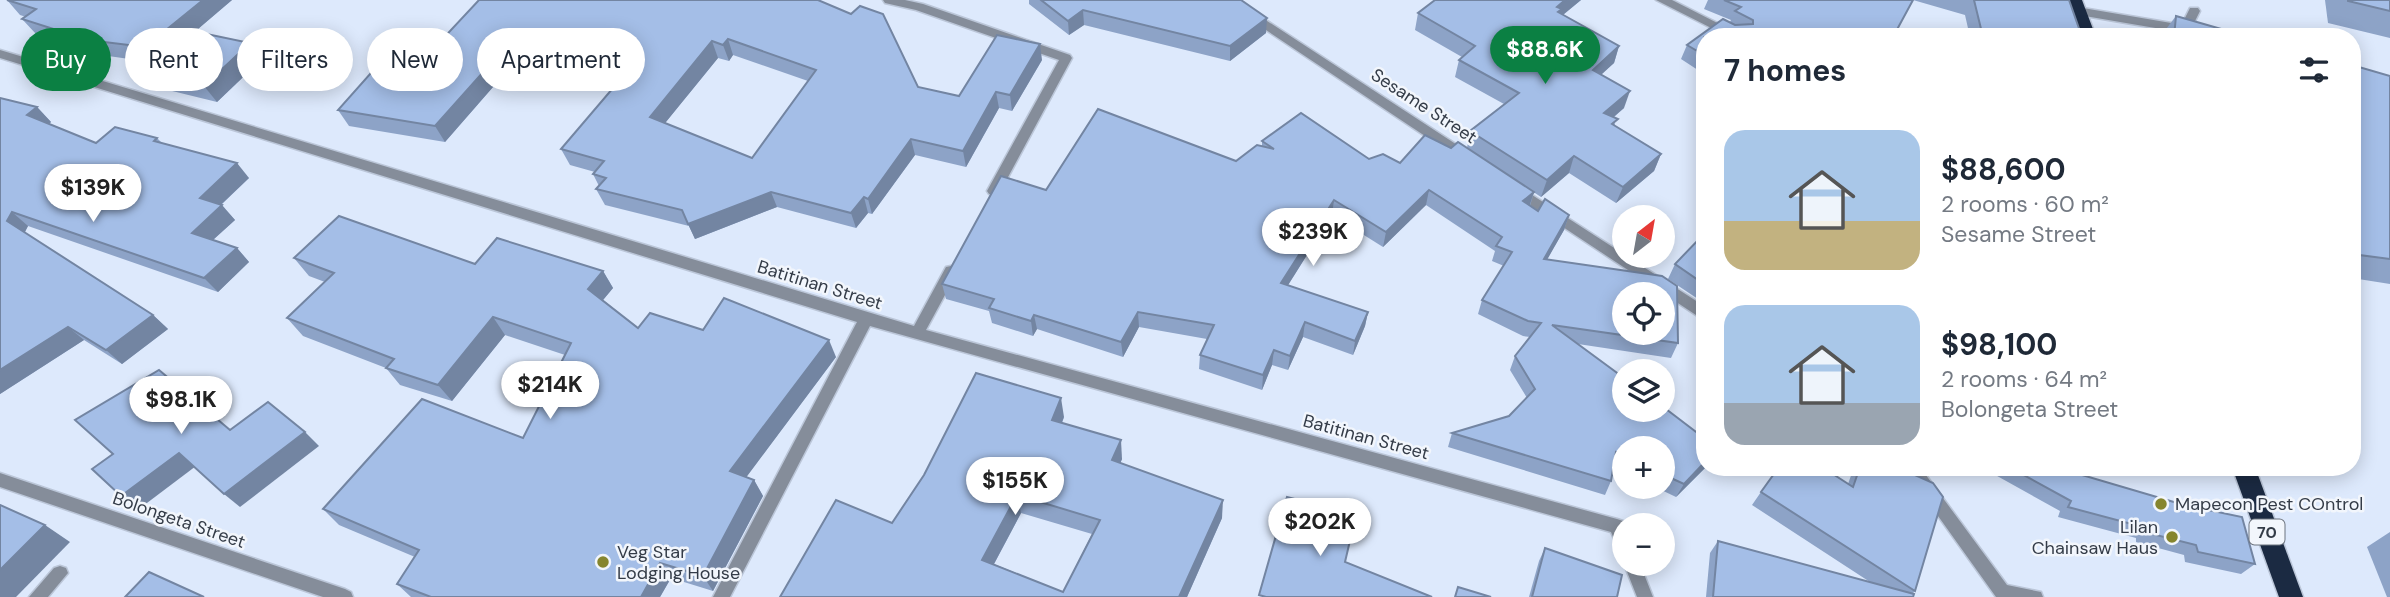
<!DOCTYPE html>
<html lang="en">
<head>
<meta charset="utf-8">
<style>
  body { margin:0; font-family:"DM Sans",sans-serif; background:#f2f2f3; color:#1f2937; height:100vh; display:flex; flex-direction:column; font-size:26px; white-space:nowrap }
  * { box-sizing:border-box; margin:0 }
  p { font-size:23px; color:#747a83 }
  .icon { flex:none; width:38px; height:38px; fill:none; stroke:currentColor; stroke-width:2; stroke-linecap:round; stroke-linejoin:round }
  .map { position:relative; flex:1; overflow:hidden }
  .details { position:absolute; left:1696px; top:28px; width:665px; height:448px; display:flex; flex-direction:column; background:#fff; border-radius:28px; box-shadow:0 4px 18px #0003 }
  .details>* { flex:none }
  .banner { position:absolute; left:21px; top:28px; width:665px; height:63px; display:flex; gap:14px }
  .needle { width:46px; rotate:31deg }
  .controls { position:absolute; left:1612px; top:205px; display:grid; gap:14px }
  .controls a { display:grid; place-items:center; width:63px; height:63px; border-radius:50%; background:#fff; box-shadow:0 4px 18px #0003; font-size:35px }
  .price { position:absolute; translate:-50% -60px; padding:0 16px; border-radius:24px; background:#fff; color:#222; font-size:23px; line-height:46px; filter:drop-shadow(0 2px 4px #0008) }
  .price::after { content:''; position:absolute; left:50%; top:42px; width:21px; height:16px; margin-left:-10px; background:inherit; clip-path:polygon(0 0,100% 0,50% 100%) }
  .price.selected { background:#0b8043; color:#fff }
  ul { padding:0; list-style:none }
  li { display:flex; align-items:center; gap:21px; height:175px; padding:0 28px }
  li span { display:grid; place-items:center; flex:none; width:196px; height:140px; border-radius:21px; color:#555 }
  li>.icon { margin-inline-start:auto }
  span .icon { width:84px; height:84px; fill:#fffc; stroke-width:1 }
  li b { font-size:30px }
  h2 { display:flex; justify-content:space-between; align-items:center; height:84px; padding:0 28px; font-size:30px }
  .pill { padding:0 24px; border-radius:32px; background:#fff; box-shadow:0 4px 18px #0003; font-size:24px; line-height:63px }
  .pill.selected { background:#0b8043; color:#fff }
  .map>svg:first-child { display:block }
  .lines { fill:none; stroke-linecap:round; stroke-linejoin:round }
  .lane-casing { stroke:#bbc6d8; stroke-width:3 }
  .street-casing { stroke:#bbc6d8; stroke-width:3 }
  .highway-casing { stroke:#bbc6d8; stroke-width:3 }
  .lane { fill:#858d9a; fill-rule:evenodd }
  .street { fill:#858d9a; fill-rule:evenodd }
  .highway { fill:#1b2a42; fill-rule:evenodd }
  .wall { fill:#8da3c7; fill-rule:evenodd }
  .shaded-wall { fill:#7385a2 }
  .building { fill:#a4bee7; stroke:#7385a2; stroke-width:2; fill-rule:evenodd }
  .poi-dot { fill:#85852e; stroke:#f2f6fc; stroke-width:2.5 }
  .labels { text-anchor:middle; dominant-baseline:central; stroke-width:5; stroke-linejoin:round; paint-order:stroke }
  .shield { fill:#f2f6fc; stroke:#6d747e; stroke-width:2 }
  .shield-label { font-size:16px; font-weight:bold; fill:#343c48 }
  .street-label { font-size:18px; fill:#343c48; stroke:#f2f6fc }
  .poi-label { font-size:18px; fill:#343c48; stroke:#f2f6fc; text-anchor:start }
</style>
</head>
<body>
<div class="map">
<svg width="2390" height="597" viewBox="0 0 2390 597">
  <rect width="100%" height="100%" fill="#dde9fc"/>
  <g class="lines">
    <defs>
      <g id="lane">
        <path d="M2077,7l100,17 7,-4 6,-12h8l2,3 -7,14 -14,7 -106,-18v-6z"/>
        <path d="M60,566l6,2 2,5 -20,24h-19l25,-29z"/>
      </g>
      <g id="street">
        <path d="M883,0h22l18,4 147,51 2,3 -73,136h-10l-2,-3 72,-131 -143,-50 -31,-7z"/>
        <path d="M1221,0h14l236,154 1,3 -1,3h-10z"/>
        <path d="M1656,0h16l73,37h-16z"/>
        <path d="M0,50l914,276 32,-59 5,-1 7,5 -32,59 691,189 6,2 1,29 -6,-2 -7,-16 -741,-206 -140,271h-17l144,-275 -857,-264z"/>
        <path d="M1515,184l189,122v12l-5,-1 -189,-125 -2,-3 2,-3z"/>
        <path d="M1903,467h17l87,118 34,7 2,5h-47z"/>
        <path d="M0,473l345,116 6,3 2,5h-30l-323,-110z"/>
        <path d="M1624,564h16l13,33h-16z"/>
      </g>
      <g id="highway">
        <path d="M2064,0h18l14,37h-18z"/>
        <path d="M2232,467h23l48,130h-24z"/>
      </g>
    </defs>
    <use href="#lane" class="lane-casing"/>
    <use href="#street" class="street-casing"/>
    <use href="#highway" class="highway-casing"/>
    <use href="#lane" class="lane"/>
    <use href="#street" class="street"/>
    <use href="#highway" class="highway"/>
  </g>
  <g class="wall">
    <path d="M7,0h225l-74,63 -57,-8 -65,-21 -14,-15 4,-2 -6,-2z"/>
    <path d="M479,0h339l100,87 41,9 83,-36 -30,51 -13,-3 -33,59 -51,-12 -43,59 -4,-1 -12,15 -79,-21 -82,32 -6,-13 -84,-21 -9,-16 3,-3 -6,-12 2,-2 -25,-7 -9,-16 61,-71 -95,-30 -82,94 -96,-16 -11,-16 69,-40 31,-26zM733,55l75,26 -56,77 -87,-35 53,-65 11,3z"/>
    <path d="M1029,0h212l25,33 -36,28 -146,-36 -15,10 -40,-31z"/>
    <path d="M1435,0h146l-18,15 56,31 -5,17 -13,11 23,34 -10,9 1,9 46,28 -7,17 -38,32 -47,-30 -28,24 -74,-49 3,-17 34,-27 -49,-27 4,-17 3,-3 -47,-27 3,-17z"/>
    <path d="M1708,0h361l13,37h-112l-5,-22 -52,-15 -209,37v37l-23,-15 6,-14 43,-23 1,-2 -27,-11z"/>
    <path d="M2325,0h65v38l-62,-15z"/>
    <path d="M2176,16l73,21h-89z"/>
    <path d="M262,59l-45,43 -53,-13 -14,-15z"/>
    <path d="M2352,65l38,11v208l-38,-6z"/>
    <path d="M0,98l37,9 14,15 -2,2 47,19 61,-5 5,5 87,35 -28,27 14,15 -22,20 24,8 12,14 -31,30 -190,-66 -4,7 129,82 15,14 -46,35 -38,-24 -84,54z"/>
    <path d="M1262,141l107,18 31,4 134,29 -4,14 8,5 31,4 -5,15 -17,29 131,84 -7,15 -93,-14 126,123h2l-30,30 -23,-11h9v-38h-38v25l-10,-5 -3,13 -6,14 -157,-48 4,-14 57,-17 18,-18 -17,-28 5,-14 15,-19 -7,-1 -45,-22 4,-14 22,-34 -12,-5 3,-10 -69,-46 -43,42 -51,-32 -44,70 80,27 -3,14 -12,29 -50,-18 -15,33 -16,-5 -10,25 -63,-21 1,-14 7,-16 -68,-12 -16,30 -86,-28 -4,7 -41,-13 -3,-12 -43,-12 -4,-15 104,-94 190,-29 26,-15z"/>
    <path d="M1704,234v69l-36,-24 7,-15z"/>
    <path d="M294,258l181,6 128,7 10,17 -10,12 35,28 65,2 133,27 -90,120 8,3 9,16 -50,95 -42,-13 -11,19h-249l-14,-13 18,-27 -76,-32 -16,-16 200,-71 42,-83 -60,-20 -53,66 -52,-16 -14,-17 -83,-32 -16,-18 38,-36 -16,-6z"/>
    <path d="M1064,417l-2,6 60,36 -2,4 102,55 -35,79h-407l112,-74zM1021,513l71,21 -29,58 -69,-28z"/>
    <path d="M1854,467h43l18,124 -3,3 1,3h-207l4,-44 8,-12 152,41 -118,-77 9,-13 87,-8z"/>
    <path d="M1981,467h74l200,97 -14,10 -56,-12 -1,-7 -48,-13v-4l-78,-21 2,-6z"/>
    <path d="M2390,532v65h-3l-20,-50z"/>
    <path d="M1545,548l72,49h-88l10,-36z"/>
  </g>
  <g class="shaded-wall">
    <path d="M203,0h29l-74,63 -13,-16z"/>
    <path d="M1565,0h16l-22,18 -2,-11z"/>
    <path d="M1083,10l1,15 -15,10 -1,-14z"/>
    <path d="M1267,18l-1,15 -36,28v-15z"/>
    <path d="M519,32l8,16 -82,94 -10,-16z"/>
    <path d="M728,39l5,16 -4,6 -6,-16z"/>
    <path d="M712,41l6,17 -61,75 -7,-16z"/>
    <path d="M250,43l12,16 -45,43 -13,-16z"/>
    <path d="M1040,44l2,16 -30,51 -2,-16z"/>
    <path d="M1619,46l-5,17 -26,24 5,-17z"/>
    <path d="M1630,91l-6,17 -26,22 6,-17z"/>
    <path d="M996,92l3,16 -33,59 -3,-16z"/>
    <path d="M37,107l14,15 -9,8 -15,-15z"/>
    <path d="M911,139l4,16 -43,59 -4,-15z"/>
    <path d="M1661,154l-7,17 -38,32 7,-16z"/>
    <path d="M1574,156l-5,17 -28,24 6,-17z"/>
    <path d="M237,163l12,15 -37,35 -12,-15z"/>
    <path d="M1429,190l-3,15 -43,42 3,-15z"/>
    <path d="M771,192l6,15 -82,32 -7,-15z"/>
    <path d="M1534,192l-5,15 -6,-6z"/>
    <path d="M864,197l4,16 -12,15 -5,-15z"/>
    <path d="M1334,200l-2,15 -52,83 1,-15z"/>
    <path d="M222,205l13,15 -30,27 -13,-14z"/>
    <path d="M12,212l16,14 -5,10 -16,-15z"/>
    <path d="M1569,215l-5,15 -25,44 5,-15z"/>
    <path d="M237,248l12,14 -31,30 -14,-14z"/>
    <path d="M603,271l10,17 -15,18 -10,-17z"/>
    <path d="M1138,312l1,15 -16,30 -2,-15z"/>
    <path d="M1368,312l-3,14 -12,29 2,-14z"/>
    <path d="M153,315l15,14 -46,35 -16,-14z"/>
    <path d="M1034,315l3,14 -4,7 -2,-15z"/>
    <path d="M493,317l12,18 -53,66 -14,-16z"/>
    <path d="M1305,322l-2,15 -15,33 2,-14z"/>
    <path d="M68,327l16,13 -84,54v-24z"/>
    <path d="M829,340l7,17 -97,130 -9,-16z"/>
    <path d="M1274,350l-2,15 -10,25 1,-15z"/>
    <path d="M1061,398l3,19 -9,22 -3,-19z"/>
    <path d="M305,432l14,14 -79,61 -16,-13z"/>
    <path d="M1121,440l1,19 -8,20 -2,-19z"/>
    <path d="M179,453l17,13 -57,43 -18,-13z"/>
    <path d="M1704,463v4h2l-30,30 8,-13z"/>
    <path d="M754,480l9,16 -50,95 -10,-15z"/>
    <path d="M1017,495l4,18 -34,64 -5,-17z"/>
    <path d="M1223,500l-1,18 -35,79h-8z"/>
    <path d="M45,525l25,17 -54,55h-16v-27z"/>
    <path d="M660,563l11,15 -11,19h-19z"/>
  </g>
  <g class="building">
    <path d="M7,0h196l-58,47 -57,-7 -66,-21 14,-10z"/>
    <path d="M479,0h339l33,14 9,-8 23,8 35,73 41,9 38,-61 43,9 -30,51 -14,-3 -33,59 -52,-12 -43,60 -4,-2 -13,16 -80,-21 -83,32 -6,-14 -86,-21 10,-11 -13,-4 11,-13 -43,-12 70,-82 -112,-35 -84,94 -97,-16 40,-45 29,5 2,-33 29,7zM728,39l88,31 -64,88 -102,-41 62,-76 11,4z"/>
    <path d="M1041,0h200l26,18 -37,28 -147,-36 -15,11z"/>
    <path d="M1435,0h130l-8,7 5,2 -4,3 61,34 -26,24 37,21 -26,22 14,6 -6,5 49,30 -38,33 -49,-31 -27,24 -77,-49 49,-38 -60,-33 16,-14 -57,-33z"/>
    <path d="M1724,0h189l-20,37h-189v18l-17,-10 36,-26 12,6 18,-1v-4l-18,-9 6,-4z"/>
    <path d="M1974,0h95l13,37h-99z"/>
    <path d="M2348,0h42v11l-42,-10z"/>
    <path d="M2176,16l73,21h-75z"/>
    <path d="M197,32l53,11 -46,43 -54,-12z"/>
    <path d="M2352,65l38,11v183l-38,-5z"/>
    <path d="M0,98l37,9 -10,8 69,28 19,-16 42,11 -3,3 83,22 -37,35 22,7 -30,28 45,15 -33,30 -192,-66 -5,9 146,94 -47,35 -38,-23 -68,43z"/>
    <path d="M1098,109l138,52 21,-16 17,4 -12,-8 39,-28 68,46 14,-5 17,9 25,-28 26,13 7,-6 76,50 -11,9 15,10 7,-12 24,16 -25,44 118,17 15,10 1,57 -126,-18 72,53v32h38v-4l42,32v25l-20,21 -22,-10v-26h-38v8l-8,-4 -5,29 -159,-48 57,-17 26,-27 -20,-33 26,-33 -13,-2 -46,-21 30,-48 -16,-6 6,-9 -73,-47 -43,42 -52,-32 -53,83 87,29 -13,29 -50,-19 -15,34 -16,-6 -11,25 -63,-20 14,-30 -76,-13 -17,30 -87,-27 -3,6 -42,-13 5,-9 -52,-15 59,-108 45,14zM1624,294h38v38h-38z"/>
    <path d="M339,216l136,48 22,-26 106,33 -15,18 50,39 12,-15 53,17 21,-32 105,42 -99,131 24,9 -51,96 -43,-13 -19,34h-210l-34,-13 22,-34 -96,-41 99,-110 101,39 48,-95 -78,-26 -55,68 -52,-17 8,-9 -107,-41 47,-45 -40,-15z"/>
    <path d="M1704,234v50l-29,-20z"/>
    <path d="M159,370l71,60 38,-28 37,30 -81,62 -45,-41 -58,43 -29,-27 21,-15 -38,-34z"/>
    <path d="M976,373l85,25 -9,22 69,20 -9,20 111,40 -44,97h-399l56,-97 56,23 32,-48zM1017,495l83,25 -37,72 -81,-32z"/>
    <path d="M1779,467h43l31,20 7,-20h37l36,16 10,14 -28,94 -154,-99z"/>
    <path d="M2009,467h46l129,38 58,12 13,47 -57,-12 -2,-7 -48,-12 -1,-5 -79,-21 3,-6z"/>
    <path d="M1287,497l69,18 -11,47 87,35h-166l-7,-2z"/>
    <path d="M0,505l45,20 -45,45z"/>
    <path d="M1718,541l196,53 -1,3h-200z"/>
    <path d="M1545,548l77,27 -5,22h-85z"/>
    <path d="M149,572l55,25h-79z"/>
    <path d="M1458,587l33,10h-36z"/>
  </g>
  <g class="poi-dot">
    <circle cx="2161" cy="504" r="7"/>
    <circle cx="2172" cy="537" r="7"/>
    <circle cx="603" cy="562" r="7"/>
  </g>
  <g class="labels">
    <rect class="shield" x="2249.5" y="519.5" width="35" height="25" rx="5"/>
    <g class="shield-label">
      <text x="2267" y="532">70</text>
    </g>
    <g class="street-label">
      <text transform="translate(1424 106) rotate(33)">Sesame Street</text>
      <text transform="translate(820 285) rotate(17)">Batitinan Street</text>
      <text transform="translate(1366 437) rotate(15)">Batitinan Street</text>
      <text transform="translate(179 520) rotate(19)">Bolongeta Street</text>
    </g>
    <g class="poi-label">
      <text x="2175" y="504">Mapecon Pest COntrol</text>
      <text x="2158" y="527" text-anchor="end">Lilan<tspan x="2158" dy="21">Chainsaw Haus</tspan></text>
      <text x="617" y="552">Veg Star<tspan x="617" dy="21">Lodging House</tspan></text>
    </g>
  </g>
</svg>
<div class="controls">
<a><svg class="needle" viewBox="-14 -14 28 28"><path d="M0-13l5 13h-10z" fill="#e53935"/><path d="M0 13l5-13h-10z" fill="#747a83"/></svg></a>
<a><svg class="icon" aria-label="locate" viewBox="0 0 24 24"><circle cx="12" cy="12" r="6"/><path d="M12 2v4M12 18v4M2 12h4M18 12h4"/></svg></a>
<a><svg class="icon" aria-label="layers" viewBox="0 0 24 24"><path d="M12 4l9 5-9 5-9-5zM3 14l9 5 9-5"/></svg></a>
<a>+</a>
<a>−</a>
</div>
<b class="price selected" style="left:1545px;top:86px">$88.6K</b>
<b class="price" style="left:93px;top:224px">$139K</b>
<b class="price" style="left:1313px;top:268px">$239K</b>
<b class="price" style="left:550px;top:421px">$214K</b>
<b class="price" style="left:181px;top:436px">$98.1K</b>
<b class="price" style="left:1015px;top:517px">$155K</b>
<b class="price" style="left:1320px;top:558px">$202K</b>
<div class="banner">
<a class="pill selected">Buy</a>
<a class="pill">Rent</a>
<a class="pill">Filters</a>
<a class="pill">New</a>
<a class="pill">Apartment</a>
</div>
<section class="details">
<h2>7 homes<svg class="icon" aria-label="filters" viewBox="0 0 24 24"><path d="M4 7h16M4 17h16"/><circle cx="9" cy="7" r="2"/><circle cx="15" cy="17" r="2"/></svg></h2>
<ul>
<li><span style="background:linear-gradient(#a9c7e8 65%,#c2b280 0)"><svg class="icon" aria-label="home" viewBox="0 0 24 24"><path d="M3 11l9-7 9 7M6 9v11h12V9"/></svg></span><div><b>$88,600</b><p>2 rooms · 60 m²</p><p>Sesame Street</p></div></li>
<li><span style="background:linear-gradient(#a9c7e8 70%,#9aa5b1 0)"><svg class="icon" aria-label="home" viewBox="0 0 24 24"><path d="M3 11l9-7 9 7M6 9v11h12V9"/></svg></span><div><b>$98,100</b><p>2 rooms · 64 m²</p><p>Bolongeta Street</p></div></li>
</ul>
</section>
</div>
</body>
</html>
